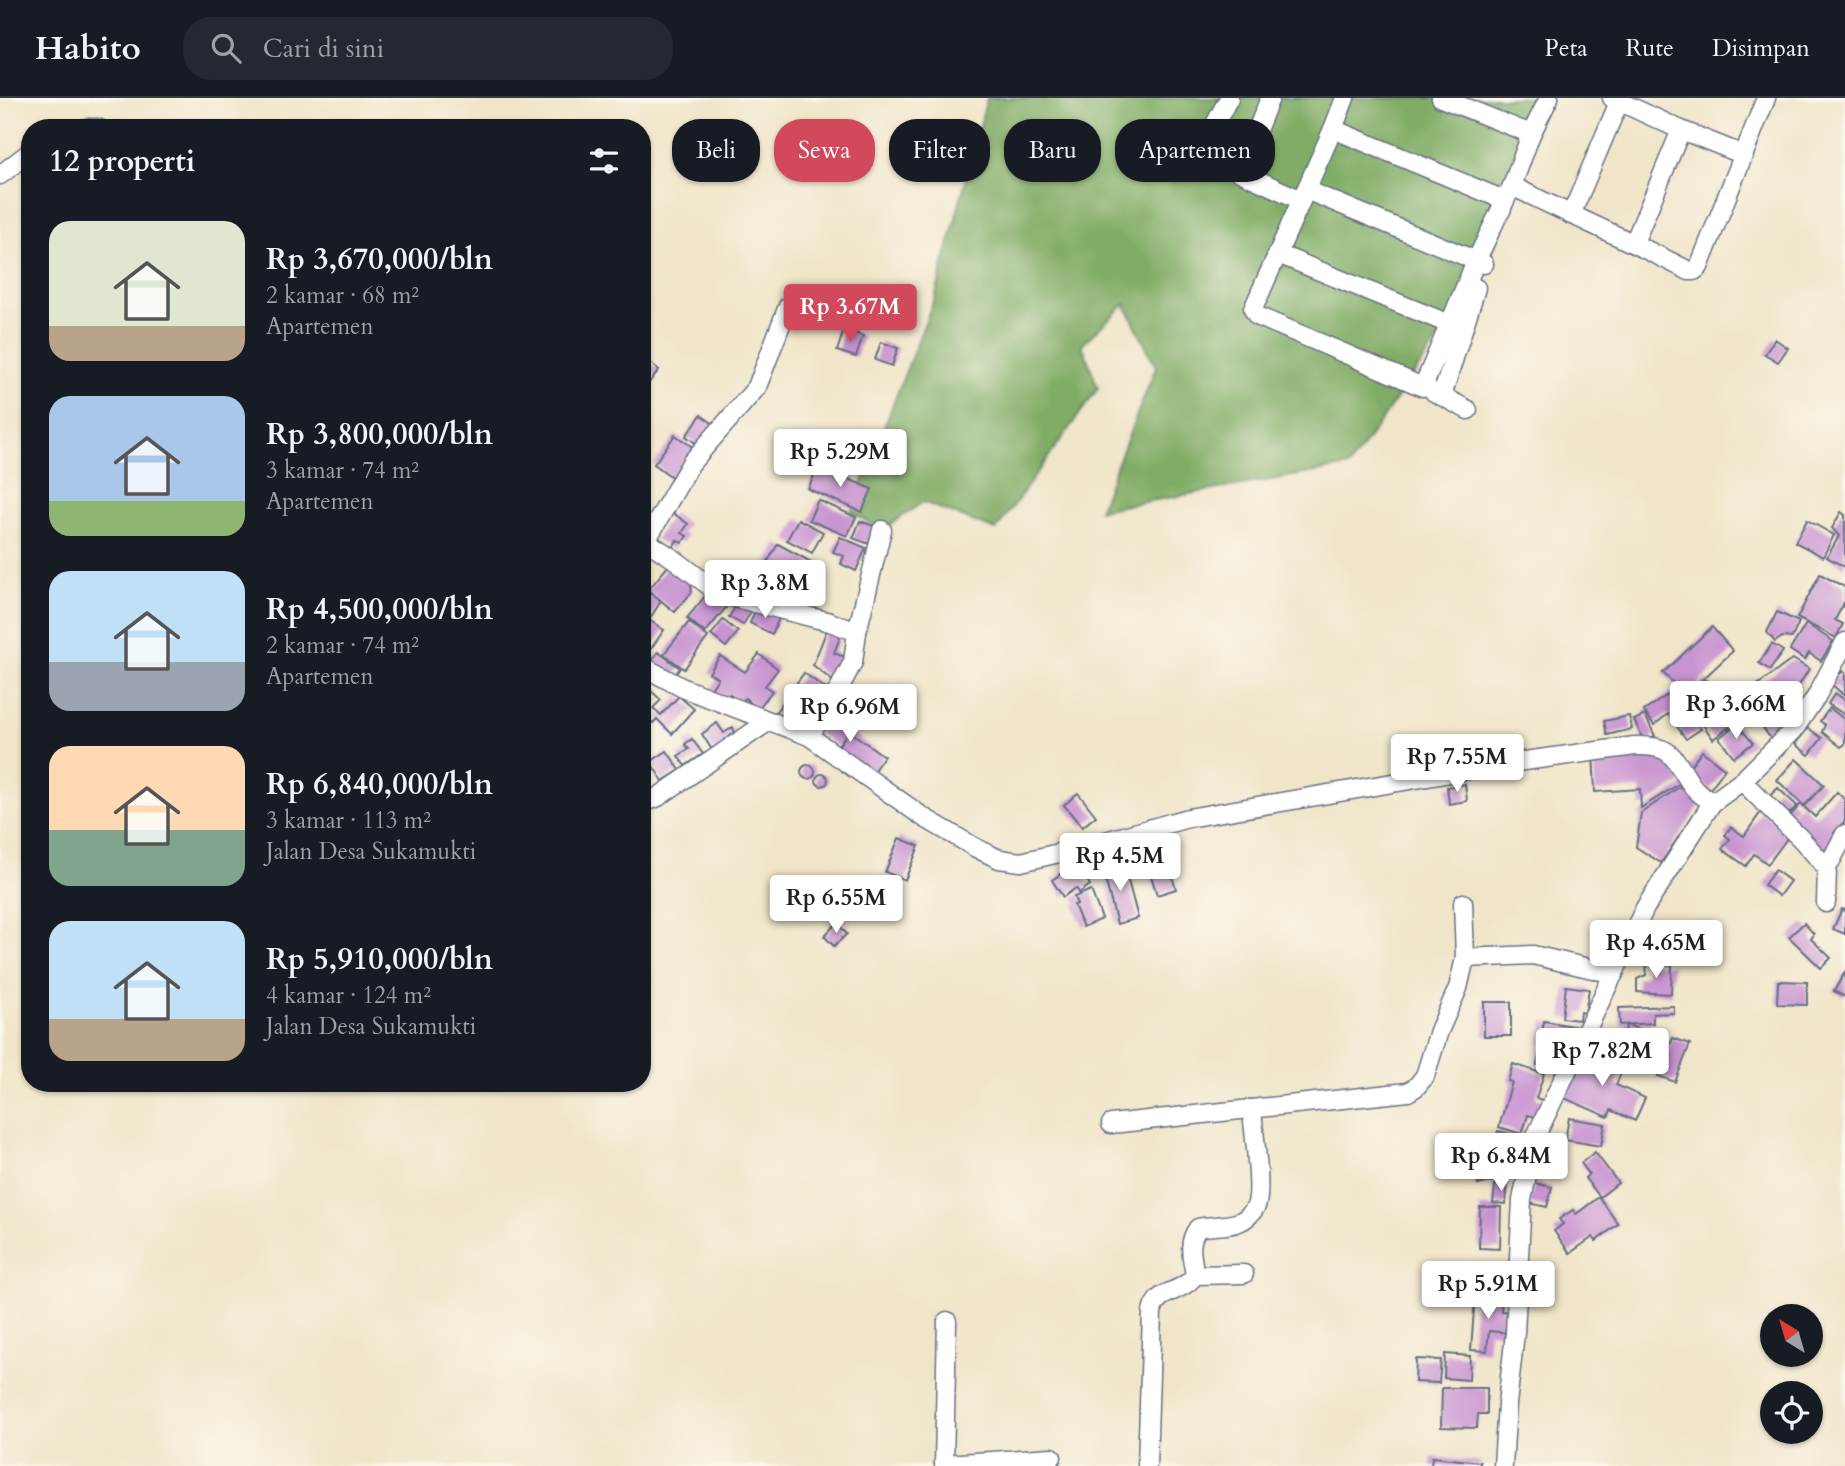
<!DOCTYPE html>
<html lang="id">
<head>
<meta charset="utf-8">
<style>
  body { margin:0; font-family:Cardo,serif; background:#242831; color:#f1f3f6; height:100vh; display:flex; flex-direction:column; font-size:26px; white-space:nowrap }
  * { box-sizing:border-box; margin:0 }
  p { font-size:23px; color:#9ea1a6 }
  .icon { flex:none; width:38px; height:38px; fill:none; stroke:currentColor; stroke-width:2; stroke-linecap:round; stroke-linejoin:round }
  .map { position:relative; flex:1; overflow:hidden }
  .details { position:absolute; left:21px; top:21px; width:630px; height:973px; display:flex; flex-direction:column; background:#171b24; border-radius:28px; box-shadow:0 2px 5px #0004 }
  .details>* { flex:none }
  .banner { position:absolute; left:672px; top:21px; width:665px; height:63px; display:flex; gap:14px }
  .needle { width:46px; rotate:323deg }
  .controls { position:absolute; left:1760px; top:1206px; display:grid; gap:14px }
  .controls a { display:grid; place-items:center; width:63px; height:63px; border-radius:50%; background:#171b24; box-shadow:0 2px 5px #0004; font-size:35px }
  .price { position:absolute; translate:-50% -60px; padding:0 16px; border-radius:7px; background:#fff; color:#222; font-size:23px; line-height:46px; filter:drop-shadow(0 2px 4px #0008) }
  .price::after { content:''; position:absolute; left:50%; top:42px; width:21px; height:16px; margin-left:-10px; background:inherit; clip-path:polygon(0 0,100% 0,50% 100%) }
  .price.current { background:#d1495b; color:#fff }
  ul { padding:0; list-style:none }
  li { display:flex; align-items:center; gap:21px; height:175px; padding:0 28px }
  li span { display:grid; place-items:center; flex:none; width:196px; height:140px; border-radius:21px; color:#555 }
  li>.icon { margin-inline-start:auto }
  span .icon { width:84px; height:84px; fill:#fffc; stroke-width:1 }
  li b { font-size:30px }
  h2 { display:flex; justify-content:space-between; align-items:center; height:84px; padding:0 28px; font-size:30px }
  .tag { padding:0 24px; border-radius:28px; background:#171b24; box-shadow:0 2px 5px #0004; font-size:24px; line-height:63px }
  .tag.current { background:#d1495b; color:#fff }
  header { display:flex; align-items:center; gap:42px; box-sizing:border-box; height:98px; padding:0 35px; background:#171b24; border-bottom:2px solid #363941 }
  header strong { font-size:33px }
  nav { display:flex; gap:38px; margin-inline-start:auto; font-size:24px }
  .search { width:490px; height:63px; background:#242831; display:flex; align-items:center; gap:18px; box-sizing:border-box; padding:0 24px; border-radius:28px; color:#9ea1a6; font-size:26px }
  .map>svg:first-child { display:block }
  .forest { fill:#80ac65; stroke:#4e6e62; stroke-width:2 }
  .building { fill:#c893d0 }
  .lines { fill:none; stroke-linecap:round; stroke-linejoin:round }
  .minor-casing { stroke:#666f83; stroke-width:21 }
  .minor { stroke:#fff; stroke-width:18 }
</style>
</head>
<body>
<header>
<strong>Habito</strong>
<div class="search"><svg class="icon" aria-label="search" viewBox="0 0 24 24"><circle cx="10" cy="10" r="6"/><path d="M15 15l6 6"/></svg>Cari di sini</div>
<nav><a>Peta</a><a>Rute</a><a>Disimpan</a></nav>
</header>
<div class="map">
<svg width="1845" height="1368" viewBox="0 0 1845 1368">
  <rect width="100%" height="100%" fill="#fbf7ec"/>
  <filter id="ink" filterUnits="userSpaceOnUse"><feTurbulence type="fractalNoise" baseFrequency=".0143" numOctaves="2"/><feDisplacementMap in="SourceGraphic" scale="14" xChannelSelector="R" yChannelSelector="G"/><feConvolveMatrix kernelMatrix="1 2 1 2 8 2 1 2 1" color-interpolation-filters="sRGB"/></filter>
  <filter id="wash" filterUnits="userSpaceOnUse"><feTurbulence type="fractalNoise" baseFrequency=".00686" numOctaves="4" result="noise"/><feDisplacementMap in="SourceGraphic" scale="28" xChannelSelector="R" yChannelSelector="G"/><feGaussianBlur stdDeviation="1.57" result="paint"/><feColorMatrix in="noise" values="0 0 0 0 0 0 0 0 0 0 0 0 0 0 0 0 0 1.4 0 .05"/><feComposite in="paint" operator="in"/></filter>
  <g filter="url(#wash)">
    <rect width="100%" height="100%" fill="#f0e5c8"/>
    <path class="forest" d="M987,0h558l-23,73 -39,105 -134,190 -250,44 57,-143 -31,-63 -43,40 16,44 -102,142 -73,-28 -41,28 -31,-18 85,-218z"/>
    <g id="blocks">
      <g class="building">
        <path d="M821,188l13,6 -7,14 7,3 -7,14 -30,-14 5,-12 11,5z"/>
        <path d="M844,232l19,6 -7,21 -19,-6z"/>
        <path d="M1775,241l13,9 -10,14 -13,-8z"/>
        <path d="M881,244l17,6 -6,18 -17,-6z"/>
        <path d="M642,258l17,14 -15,19 -2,-2z"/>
        <path d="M701,317l14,10 -15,21 -14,-10z"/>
        <path d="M866,334l18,6 -8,24 -18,-5z"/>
        <path d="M675,337l22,15 -21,30 -22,-16z"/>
        <path d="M818,368l54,23 -10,23 -54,-23z"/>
        <path d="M818,402l38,17 -9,19 -38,-16z"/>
        <path d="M1841,414l4,3v52l-18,-10 12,-21 -7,-8z"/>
        <path d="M673,415l15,11 -6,9 5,3 -5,7 -5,-3 -5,9 -16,-10z"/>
        <path d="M798,421l25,13 -11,21 -25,-13z"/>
        <path d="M1807,422l27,15 -11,22 -28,-15z"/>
        <path d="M860,423l19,7 -7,17 -19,-7z"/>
        <path d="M840,439l26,11 -10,23 -15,-7 3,-8 -11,-4z"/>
        <path d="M778,446l33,18 -11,19 -33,-18z"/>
        <path d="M674,461l15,13 3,20 -17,20 -27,-22z"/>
        <path d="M1820,476l25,13v14l-10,19 8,4 -7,14 -39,-20z"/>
        <path d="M804,482l16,9 -13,22 -16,-9z"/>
        <path d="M642,490l19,13 -12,19 15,10 -14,20 -8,-5z"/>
        <path d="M711,491l18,15 -24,29 -18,-15z"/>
        <path d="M738,504l14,8 -9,15 -14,-8z"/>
        <path d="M757,508l23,10 -8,18 -22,-11z"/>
        <path d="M1777,514l22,10 -7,16 -10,-1 -7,5 -8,-10z"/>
        <path d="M723,522l15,12 -12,15 -15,-12z"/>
        <path d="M689,524l19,15 -24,32 -20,-15z"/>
        <path d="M830,524l14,5 -10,26 11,4 -10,26 -22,-18z"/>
        <path d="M1806,526l27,17 -12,20 -12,-8 -4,7 -15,-10z"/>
        <path d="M1712,529l21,24 -47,44 -23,-22z"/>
        <path d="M1772,546l11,7 -13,19 -11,-7z"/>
        <path d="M658,554l22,16 -10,13 -21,-16z"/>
        <path d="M759,556l19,15 -13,17 7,5 -14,18 -13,-11 -4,5 -11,-9 -4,7 -16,-10 8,-13 -9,-5 11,-17 25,16z"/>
        <path d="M1793,561l16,10 -15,24 -10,7 14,19 -27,20 -30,-42z"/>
        <path d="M1843,573l2,2v23l-15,-13z"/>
        <path d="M804,575l22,16 -25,35 -5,-3 -5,3 -16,-11z"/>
        <path d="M1706,582l30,42 -23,17 -28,-41z"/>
        <path d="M649,591l12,11 -8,8 8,7 18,-19 15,13 -22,25 -15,-15 -4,4 -11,-11v-16z"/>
        <path d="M1673,593l28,38 -15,10 -18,-25 -14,11 -10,-14z"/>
        <path d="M1835,595l10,7v15l-17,-11z"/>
        <path d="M1830,610l15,12v24l-4,3 -19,-15 3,-7 -5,-4z"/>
        <path d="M832,612l20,15 -3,6 35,25 -14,20 -35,-24 10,-16 -8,10 -21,-15z"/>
        <path d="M1645,617l10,21 -11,5 -10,-21z"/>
        <path d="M1629,618l3,13 -25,6 -3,-14z"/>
        <path d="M717,625l7,10 9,-6 3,10 -22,16 -12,-19z"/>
        <path d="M1737,626l16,19 -19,14 -15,-19z"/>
        <path d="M1808,630l14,10 -13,17 -14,-11z"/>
        <path d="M692,641l11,15 -18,12 -7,-10 11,-7 -4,-5z"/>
        <path d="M667,653l13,19 -17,11 -13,-19z"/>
        <path d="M1702,653l23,18 -15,20 -24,-18z"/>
        <path d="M1593,654l77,3 12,27 -41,26 -1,-19 -45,3z"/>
        <path d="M1796,661l28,26 -20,21 -27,-26z"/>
        <circle cx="808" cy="674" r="7"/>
        <circle cx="822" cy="682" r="6"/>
        <path d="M1465,686l2,17 -18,3 -2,-17z"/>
        <path d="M1684,686l18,18 -41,61 -25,-16 5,-34z"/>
        <path d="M1778,690l19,18 -12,12 -18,-19z"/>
        <path d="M1837,694l8,8v21l-11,12 6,5 -16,17 -38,-35 15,-16 14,13z"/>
        <path d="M1078,695l18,23 -14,11 -18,-22z"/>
        <path d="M1761,714l30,21 -23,31 -14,-10 -8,12 -24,-17 8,-10 -5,-4 6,-8 13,9z"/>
        <path d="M899,740l20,8 -14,34 -20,-8z"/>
        <path d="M1160,741l16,50 -19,6 -16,-51z"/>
        <path d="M1123,764l15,56 -21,6 -15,-57z"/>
        <path d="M1076,766l14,21 -11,8 -3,-5 -13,9 -11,-17z"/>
        <path d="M1775,772l15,11 -11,15 -15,-11z"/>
        <path d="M1091,792l11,29 -19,8 -9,-22 3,-1 -3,-7z"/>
        <path d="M1842,811l3,1v24l-12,-5z"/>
        <path d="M837,825l10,11 -13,12 -10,-10z"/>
        <path d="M1804,825l10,11 -3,5 20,19 -10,10 -32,-31z"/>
        <path d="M1647,866l25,1 -1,29 -34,-2v-13l9,-4z"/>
        <path d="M1845,874v25l-11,-6z"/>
        <path d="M1778,883l29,1v23l-30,-1z"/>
        <path d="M1566,888l23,3 -4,24 -5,-1 -1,8 -17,-2z"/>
        <rect x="1484" y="904" width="27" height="34"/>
        <path d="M1674,908v7l-21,1v9l-33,2 -1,-17z"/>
        <path d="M1544,923l34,6 -4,23 -34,-6z"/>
        <path d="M1627,927l26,9 -8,22 -26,-10z"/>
        <path d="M1673,940l17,6 -15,38 -17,-6z"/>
        <path d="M1541,949l23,5 -4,18 -23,-5z"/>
        <path d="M1585,951l39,17 -8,19 29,13 -10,23 -24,-11 -3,7 -44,-19z"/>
        <path d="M1513,966l31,10 -8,24 12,4 -5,17 -15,-4 -6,19 -23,-7 13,-45 -4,-1z"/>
        <path d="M1569,1020l36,6 -4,22 -36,-6z"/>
        <path d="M1498,1033l25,7 -5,17 -26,-8z"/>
        <path d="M1498,1053l7,27 -27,7 -7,-27z"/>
        <path d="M1595,1054l23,31 -18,14 -15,-19 4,-4 -8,-11z"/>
        <path d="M1508,1083l-2,23 -13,-1 2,-18z"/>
        <path d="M1534,1085l18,4 -5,20 -18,-4z"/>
        <path d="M1599,1099l19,27 -22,17 -3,-4 -23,16 -16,-22 9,-7 -4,-5 14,-9 3,4z"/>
        <path d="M1480,1109h21l-1,42 -21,-1z"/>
        <path d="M1475,1198l27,2 -1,13 10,1 -1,21 -21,-2 -2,20 -16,-1z"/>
        <path d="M1445,1256l25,2 -1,24 -25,-2z"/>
        <path d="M1416,1261l25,1 -2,23 -24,-1z"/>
        <path d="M1442,1290h45v26h-9l-1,14 -36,-1z"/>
        <path d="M1432,1359l48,5v4h-49z"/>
      </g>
    </g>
  </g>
  <g filter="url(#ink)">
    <use href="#blocks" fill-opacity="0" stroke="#666f83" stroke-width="2"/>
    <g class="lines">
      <defs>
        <g id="minor">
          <path d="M1229,0l-21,39 32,35 61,28"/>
          <path d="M1345,0l-12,31 -80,180 4,7 166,71 53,-126 36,-75 19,-52 18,-36"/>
          <path d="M1441,0l90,36"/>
          <path d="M1612,0l69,32 63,25"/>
          <path d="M86,30h12"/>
          <path d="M1333,31l171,71 -3,11"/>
          <path d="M1240,74l30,-74"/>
          <path d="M0,77l30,-23"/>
          <path d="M1512,88c58,29 119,55 177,85h5l5,-4 67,-169"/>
          <path d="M1306,92l178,74"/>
          <path d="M1571,117l48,-113"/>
          <path d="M1634,145l47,-113"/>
          <path d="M1278,156l181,74"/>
          <path d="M1434,294l34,18"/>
          <path d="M1442,298l34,-108"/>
          <path d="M646,443l28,18 42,32 8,4 106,27 27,10"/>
          <path d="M642,450l49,-85 66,-76 31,-81"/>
          <path d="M642,568l41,22 126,48 114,81 53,31 23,11 22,3 63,-15 104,-29 321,-55 126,-17c38,-1 37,10 56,38 5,8 14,13 21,19"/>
          <path d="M809,638l24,-36 20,-38 4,-30 25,-102"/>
          <path d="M1742,683l60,59 25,28 -1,35"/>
          <path d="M642,704l9,-2 7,-3 111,-76"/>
          <path d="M1827,770l18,-34"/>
          <path d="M1463,805l2,55"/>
          <path d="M1111,1026l297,-32 8,-5 9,-11 14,-45 19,-43 7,-30 68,-3 81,19"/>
          <path d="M1195,1177l49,-1"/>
          <path d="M944,1366l108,-7"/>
          <path d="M944,1368l3,-145"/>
          <path d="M1147,1368l5,-154c5,-24 29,-17 43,-37 -3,-18 -8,-32 3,-47 13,-3 32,-1 43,-7 5,-2 12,-9 15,-15 7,-16 -3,-77 -4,-97"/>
          <path d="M1503,1368l4,-62 8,-71 7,-133 12,-60 111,-232 67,-105 30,-22 53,-53 21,-31 29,-55"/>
        </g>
      </defs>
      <use href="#minor" class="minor-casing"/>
      <use href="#minor" class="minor"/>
    </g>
  </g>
</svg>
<div class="controls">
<a><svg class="needle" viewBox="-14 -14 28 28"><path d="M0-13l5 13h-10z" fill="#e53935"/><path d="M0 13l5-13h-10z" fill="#9ea1a6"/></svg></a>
<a><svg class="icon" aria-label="locate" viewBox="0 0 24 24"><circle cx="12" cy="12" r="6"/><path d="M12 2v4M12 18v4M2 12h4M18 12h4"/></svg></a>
</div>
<b class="price current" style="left:850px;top:246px">Rp 3.67M</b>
<b class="price" style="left:840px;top:391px">Rp 5.29M</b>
<b class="price" style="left:765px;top:522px">Rp 3.8M</b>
<b class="price" style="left:1736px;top:643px">Rp 3.66M</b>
<b class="price" style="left:850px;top:646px">Rp 6.96M</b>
<b class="price" style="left:1457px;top:696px">Rp 7.55M</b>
<b class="price" style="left:1120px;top:795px">Rp 4.5M</b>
<b class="price" style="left:836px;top:837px">Rp 6.55M</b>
<b class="price" style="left:1656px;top:882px">Rp 4.65M</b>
<b class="price" style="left:1602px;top:990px">Rp 7.82M</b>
<b class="price" style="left:1501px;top:1095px">Rp 6.84M</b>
<b class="price" style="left:1488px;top:1223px">Rp 5.91M</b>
<div class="banner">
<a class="tag">Beli</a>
<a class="tag current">Sewa</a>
<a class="tag">Filter</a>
<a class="tag">Baru</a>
<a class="tag">Apartemen</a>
</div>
<section class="details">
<h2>12 properti<svg class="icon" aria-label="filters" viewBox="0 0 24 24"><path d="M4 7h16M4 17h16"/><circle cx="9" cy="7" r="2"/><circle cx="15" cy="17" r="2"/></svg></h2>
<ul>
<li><span style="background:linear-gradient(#dfe7d0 75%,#b9a48a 0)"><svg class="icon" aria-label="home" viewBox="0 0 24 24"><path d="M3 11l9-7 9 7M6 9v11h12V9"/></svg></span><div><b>Rp 3,670,000/bln</b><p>2 kamar · 68 m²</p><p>Apartemen</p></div></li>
<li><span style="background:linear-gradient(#a9c7e8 75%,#8fb573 0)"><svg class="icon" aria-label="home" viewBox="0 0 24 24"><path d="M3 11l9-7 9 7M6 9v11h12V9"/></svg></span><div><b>Rp 3,800,000/bln</b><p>3 kamar · 74 m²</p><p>Apartemen</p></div></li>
<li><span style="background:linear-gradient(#bfe0f5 65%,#9aa5b1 0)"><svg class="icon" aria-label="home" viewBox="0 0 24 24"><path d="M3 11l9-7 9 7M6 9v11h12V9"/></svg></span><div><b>Rp 4,500,000/bln</b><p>2 kamar · 74 m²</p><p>Apartemen</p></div></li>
<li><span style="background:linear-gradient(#ffd9b3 60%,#7fa58c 0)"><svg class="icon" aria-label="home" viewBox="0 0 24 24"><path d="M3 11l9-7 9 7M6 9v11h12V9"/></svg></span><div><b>Rp 6,840,000/bln</b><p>3 kamar · 113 m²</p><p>Jalan Desa Sukamukti</p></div></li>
<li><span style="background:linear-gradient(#bfe0f5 70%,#b9a48a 0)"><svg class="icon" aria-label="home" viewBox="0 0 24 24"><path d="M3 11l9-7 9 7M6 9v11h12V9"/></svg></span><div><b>Rp 5,910,000/bln</b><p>4 kamar · 124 m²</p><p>Jalan Desa Sukamukti</p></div></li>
</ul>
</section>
</div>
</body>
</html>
